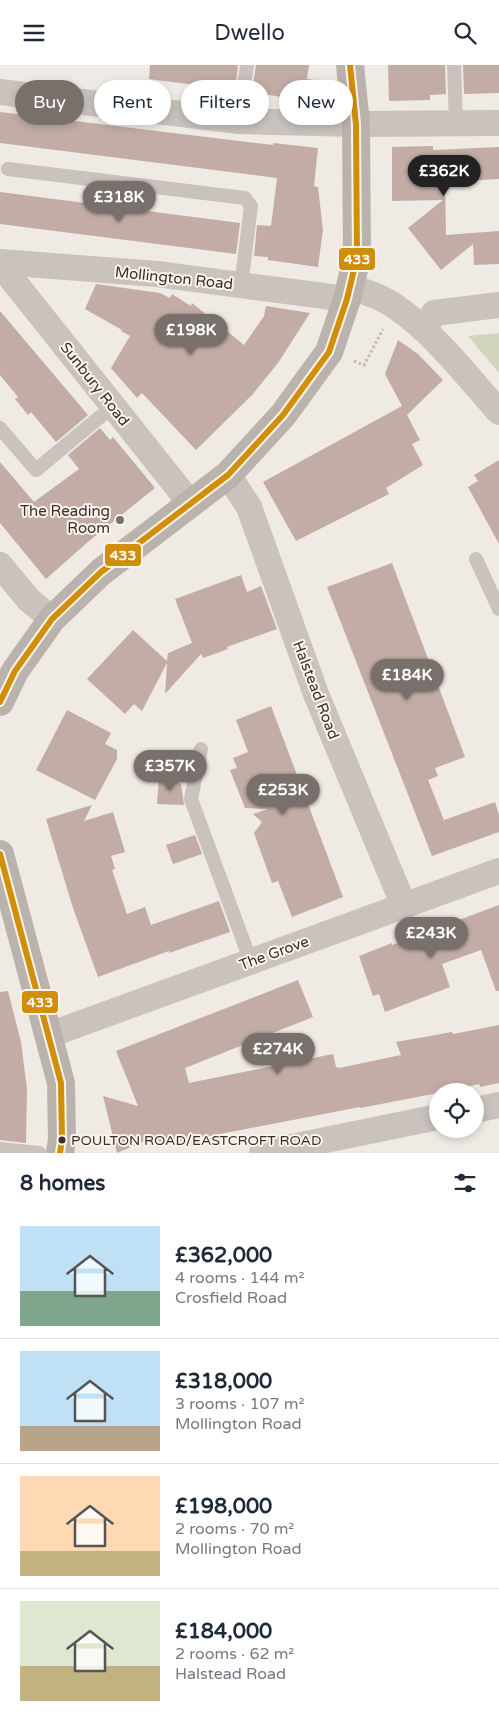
<!DOCTYPE html>
<html lang="en">
<head>
<meta charset="utf-8">
<style>
  body { margin:0; font-family:"Varela Round",sans-serif; background:#f2f2f3; color:#1f2937; height:100vh; display:flex; flex-direction:column; font-size:19px; white-space:nowrap }
  * { box-sizing:border-box; margin:0 }
  p { font-size:16px; color:#747a83 }
  .icon { flex:none; width:28px; height:28px; fill:none; stroke:currentColor; stroke-width:2; stroke-linecap:round; stroke-linejoin:round }
  .map { position:relative; height:1088px; overflow:hidden }
  .drawer { display:flex; flex-direction:column; background:#fff; flex:1 }
  .drawer>* { flex:none }
  .banner { position:absolute; left:15px; top:15px; width:470px; height:45px; display:flex; gap:10px }
  .tools { position:absolute; left:429px; top:1018px; display:grid; gap:10px }
  .tools a { display:grid; place-items:center; width:55px; height:55px; border-radius:50%; background:#fff; box-shadow:0 2px 8px #0003; font-size:25px }
  .price { position:absolute; translate:-50% -42px; padding:0 11px; border-radius:18px; background:#7a706b; color:#fff; font-size:16px; line-height:32px; filter:drop-shadow(0 1px 2px #0008) }
  .price::after { content:''; position:absolute; left:50%; top:30px; width:15px; height:11px; margin-left:-8px; background:inherit; clip-path:polygon(0 0,100% 0,50% 100%) }
  .price.current { background:#222; color:#fff }
  ul { padding:0; list-style:none }
  li { display:flex; align-items:center; gap:15px; height:125px; padding:0 20px }
  li+li { border-top:1px solid #e0e1e3 }
  li span { display:grid; place-items:center; flex:none; width:140px; height:100px; border-radius:0px; color:#555 }
  li>.icon { margin-inline-start:auto }
  span .icon { width:60px; height:60px; fill:#fffc; stroke-width:1 }
  li b { font-size:21px }
  h2 { display:flex; justify-content:space-between; align-items:center; height:60px; padding:0 20px; font-size:21px }
  .chip { padding:0 18px; border-radius:22px; background:#fff; box-shadow:0 2px 8px #0003; font-size:18px; line-height:45px }
  .chip.current { background:#7a706b; color:#fff }
  header { display:flex; justify-content:space-between; align-items:center; height:65px; padding:0 20px; background:#fff; font-size:22px; font-weight:600 }
  .map>svg:first-child { display:block }
  .green { fill:#d2d5be }
  .building { fill:#c3aca6 }
  .lines { fill:none; stroke-linecap:round; stroke-linejoin:round }
  .path { stroke:#c2bab5; stroke-width:3; stroke-dasharray:2.5 2.5; stroke-linecap:butt }
  .lane { stroke:#c9c2bd; stroke-width:14 }
  .street { stroke:#c9c2bd; stroke-width:26 }
  .secondary { stroke:#bab2ad; stroke-width:28 }
  .bus-1-casing { stroke:#fbf3ed; stroke-width:10 }
  .bus-1 { stroke:#d18e08; stroke-width:6 }
  .poi-dot { fill:#7a706b; stroke:#fbf3ed; stroke-width:2 }
  .bus-dot { fill:#3a2e2a; stroke:#fbf3ed; stroke-width:2 }
  .labels { text-anchor:middle; dominant-baseline:central; stroke-width:4; stroke-linejoin:round; paint-order:stroke }
  .bus-label { font-size:14px; fill:#3a2e2a; stroke:#fbf3ed; text-anchor:start }
  .street-label { font-size:15px; fill:#3a2e2a; stroke:#fbf3ed }
  .poi-label { font-size:15px; fill:#3a2e2a; stroke:#fbf3ed; text-anchor:end }
  .line-badge { stroke:#fbf3ed; stroke-width:2 }
  .badge-label { font-size:14px; text-anchor:middle; font-weight:bold; fill:#fff }
</style>
</head>
<body>
<header><svg class="icon" aria-label="menu" viewBox="0 0 24 24"><path d="M4 6h16M4 12h16M4 18h16"/></svg>Dwello<svg class="icon" aria-label="search" viewBox="0 0 24 24"><circle cx="10" cy="10" r="6"/><path d="M15 15l6 6"/></svg></header>
<div class="map">
<svg width="499" height="1088" viewBox="0 0 499 1088">
  <rect width="100%" height="100%" fill="#f0eae4"/>
  <path class="green" d="M499,268v40l-31,-37z"/>
  <g class="building">
    <path d="M150,0h88l-3,25 -86,-11z"/>
    <path d="M256,0h53l-2,14 7,1 -4,22 -58,-10z"/>
    <path d="M388,0h57l1,29 -16,1v5l-41,1z"/>
    <path d="M463,0h36v28l-35,1z"/>
    <path d="M0,47l273,33v-2l45,5 -4,38 4,1 5,43 -5,37 -50,-7v-3l-14,-1 3,-31 14,1 6,-48 -277,-35z"/>
    <path d="M433,81v4l66,-3v32l-54,3 1,53 53,-4v33l-25,1 -1,-21 -32,26 -33,-42 35,-28 -51,1v-54z"/>
    <path d="M0,127l240,31 -4,31 -236,-30z"/>
    <path d="M96,219l64,9 10,5 2,-4 19,12 1,-3 52,42 20,-29 2,-10 44,7 -32,50 -26,32 -56,55 -54,-57 -5,5 -26,-30 19,-32 -9,-5 1,-1 -37,-21z"/>
    <path d="M0,246l88,104 -32,27 -25,-30 -3,3 -13,-16 3,-2 -18,-22z"/>
    <path d="M398,275l20,14 25,26 -36,35 13,25 -8,4 11,21 -37,23 3,6 -93,47 -33,-59 139,-76 -17,-32z"/>
    <path d="M100,363l10,12 3,-3 42,51 -66,53 -43,38 -46,-56v-61l34,40 45,-33 -11,-14z"/>
    <path d="M499,395v84l-31,-57 10,-6 -4,-6z"/>
    <path d="M392,498l73,194 -30,11 3,8 -10,4 16,40 51,-18 4,13v17l-67,24 -105,-269z"/>
    <path d="M241,510l6,17 14,-6 16,43 -50,18 1,2 -25,9 -2,-4 -36,40 2,-31 -25,48 -8,-7 -9,10 -38,-35 46,-49 34,31 1,-8 24,-10 -17,-44z"/>
    <path d="M271,641l72,191 -51,20 -14,-36 -6,2 -18,-50 8,-11 -9,-8 15,-5 -23,-1 -15,-38 7,-2 -4,-10 15,-6 -12,-32z"/>
    <path d="M67,645l44,23 -6,11 12,6v9l-22,41 -59,-30z"/>
    <path d="M159,712l14,2 8,5 3,21 -27,-1z"/>
    <path d="M92,740l-8,16 29,-9 12,40 -14,4 4,13 -3,1 15,44 18,-7 6,18 68,-24 11,31 -61,21v-2l-71,26 -25,-69 -27,-89z"/>
    <path d="M195,770l7,19 -29,10 -7,-19z"/>
    <path d="M499,840v86h-3l-15,-41 -39,14 8,23 -65,25 -6,-18 -6,2 -14,-40 33,-13v2z"/>
    <path d="M298,915l15,37 -128,51 4,15 144,-29 3,13 3,1 62,-13 -5,-13 56,-10 1,2 46,-9v58l-19,4 -1,-3 -32,7h-9v2l-57,11 -21,4v-1l-202,39 -4,-9 -37,16 -14,-57 35,10 -22,-55z"/>
    <path d="M8,926l13,51 6,47 -1,54 -26,-3v-148z"/>
  </g>
  <g class="lines">
    <path class="path" d="M354,296l10,4 19,-36"/>
    <g class="lane">
      <path d="M454,0l2,59"/>
      <path d="M239,56l8,-56"/>
      <path d="M8,104l237,29 6,8 -10,80"/>
      <path d="M0,363l36,42 77,-64"/>
      <path d="M476,494l23,50"/>
      <path d="M201,684l-10,50 60,163"/>
      <path d="M0,1084l39,4"/>
    </g>
    <g class="street">
      <path d="M0,27l239,29 117,3 143,-1"/>
      <path d="M0,197l157,12 190,25"/>
      <path d="M0,199l191,240"/>
      <path d="M350,222c16,5 32,10 46,20 38,26 72,70 103,105"/>
      <path d="M424,264l10,-16 65,-8"/>
      <path d="M228,410l21,32 67,187 88,212"/>
      <path d="M0,500l29,35 23,19"/>
      <path d="M49,970l450,-164"/>
      <path d="M475,1045l24,-5"/>
      <path d="M262,1088l176,-36"/>
    </g>
    <g class="secondary">
      <path d="M0,637l15,-31 37,-52 49,-47 127,-97 55,-60 46,-63 18,-53 10,-42 -1,-133 -6,-59"/>
      <path d="M0,789l61,229 1,57 -2,13"/>
    </g>
    <defs>
      <g id="bus-1">
        <path d="M0,637l15,-31 37,-52 49,-47 127,-97 55,-60 46,-63 18,-53 10,-42 -1,-133 -6,-59"/>
        <path d="M0,789l61,229 1,57 -2,13"/>
      </g>
    </defs>
    <use href="#bus-1" class="bus-1-casing"/>
    <use href="#bus-1" class="bus-1"/>
  </g>
  <circle class="poi-dot" cx="120" cy="455" r="5"/>
  <circle class="bus-dot" cx="62" cy="1075" r="4.5"/>
  <g class="labels">
    <g class="bus-label">
      <text x="71" y="1075">POULTON ROAD/EASTCROFT ROAD</text>
    </g>
    <g class="street-label">
      <text transform="translate(174 213) rotate(6)">Mollington Road</text>
      <text transform="translate(95 319) rotate(52)">Sunbury Road</text>
      <text transform="translate(316 625) rotate(69)">Halstead Road</text>
      <text transform="translate(274 888) rotate(-20)">The Grove</text>
    </g>
    <g class="poi-label">
      <text x="110" y="446">The Reading<tspan x="110" dy="17">Room</tspan></text>
    </g>
  </g>
  <g class="line-badge">
    <rect x="338" y="182" width="38" height="24" rx="5" fill="#d18e08"/>
    <rect x="104" y="478" width="38" height="24" rx="5" fill="#d18e08"/>
    <rect x="21" y="925" width="38" height="24" rx="5" fill="#d18e08"/>
  </g>
  <g class="badge-label">
    <text x="357" y="199">433</text>
    <text x="123" y="495">433</text>
    <text x="40" y="942">433</text>
  </g>
</svg>
<div class="tools">
<a><svg class="icon" aria-label="locate" viewBox="0 0 24 24"><circle cx="12" cy="12" r="6"/><path d="M12 2v4M12 18v4M2 12h4M18 12h4"/></svg></a>
</div>
<b class="price current" style="left:444px;top:132px">£362K</b>
<b class="price" style="left:119px;top:158px">£318K</b>
<b class="price" style="left:191px;top:291px">£198K</b>
<b class="price" style="left:407px;top:636px">£184K</b>
<b class="price" style="left:170px;top:727px">£357K</b>
<b class="price" style="left:283px;top:751px">£253K</b>
<b class="price" style="left:431px;top:894px">£243K</b>
<b class="price" style="left:278px;top:1010px">£274K</b>
<div class="banner">
<a class="chip current">Buy</a>
<a class="chip">Rent</a>
<a class="chip">Filters</a>
<a class="chip">New</a>
</div>
</div>
<section class="drawer">
<h2>8 homes<svg class="icon" aria-label="filters" viewBox="0 0 24 24"><path d="M4 7h16M4 17h16"/><circle cx="9" cy="7" r="2"/><circle cx="15" cy="17" r="2"/></svg></h2>
<ul>
<li><span style="background:linear-gradient(#bfe0f5 65%,#7fa58c 0)"><svg class="icon" aria-label="home" viewBox="0 0 24 24"><path d="M3 11l9-7 9 7M6 9v11h12V9"/></svg></span><div><b>£362,000</b><p>4 rooms · 144 m²</p><p>Crosfield Road</p></div></li>
<li><span style="background:linear-gradient(#bfe0f5 75%,#b9a48a 0)"><svg class="icon" aria-label="home" viewBox="0 0 24 24"><path d="M3 11l9-7 9 7M6 9v11h12V9"/></svg></span><div><b>£318,000</b><p>3 rooms · 107 m²</p><p>Mollington Road</p></div></li>
<li><span style="background:linear-gradient(#ffd9b3 75%,#c2b280 0)"><svg class="icon" aria-label="home" viewBox="0 0 24 24"><path d="M3 11l9-7 9 7M6 9v11h12V9"/></svg></span><div><b>£198,000</b><p>2 rooms · 70 m²</p><p>Mollington Road</p></div></li>
<li><span style="background:linear-gradient(#dfe7d0 65%,#c2b280 0)"><svg class="icon" aria-label="home" viewBox="0 0 24 24"><path d="M3 11l9-7 9 7M6 9v11h12V9"/></svg></span><div><b>£184,000</b><p>2 rooms · 62 m²</p><p>Halstead Road</p></div></li>
</ul>
</section>
</body>
</html>
